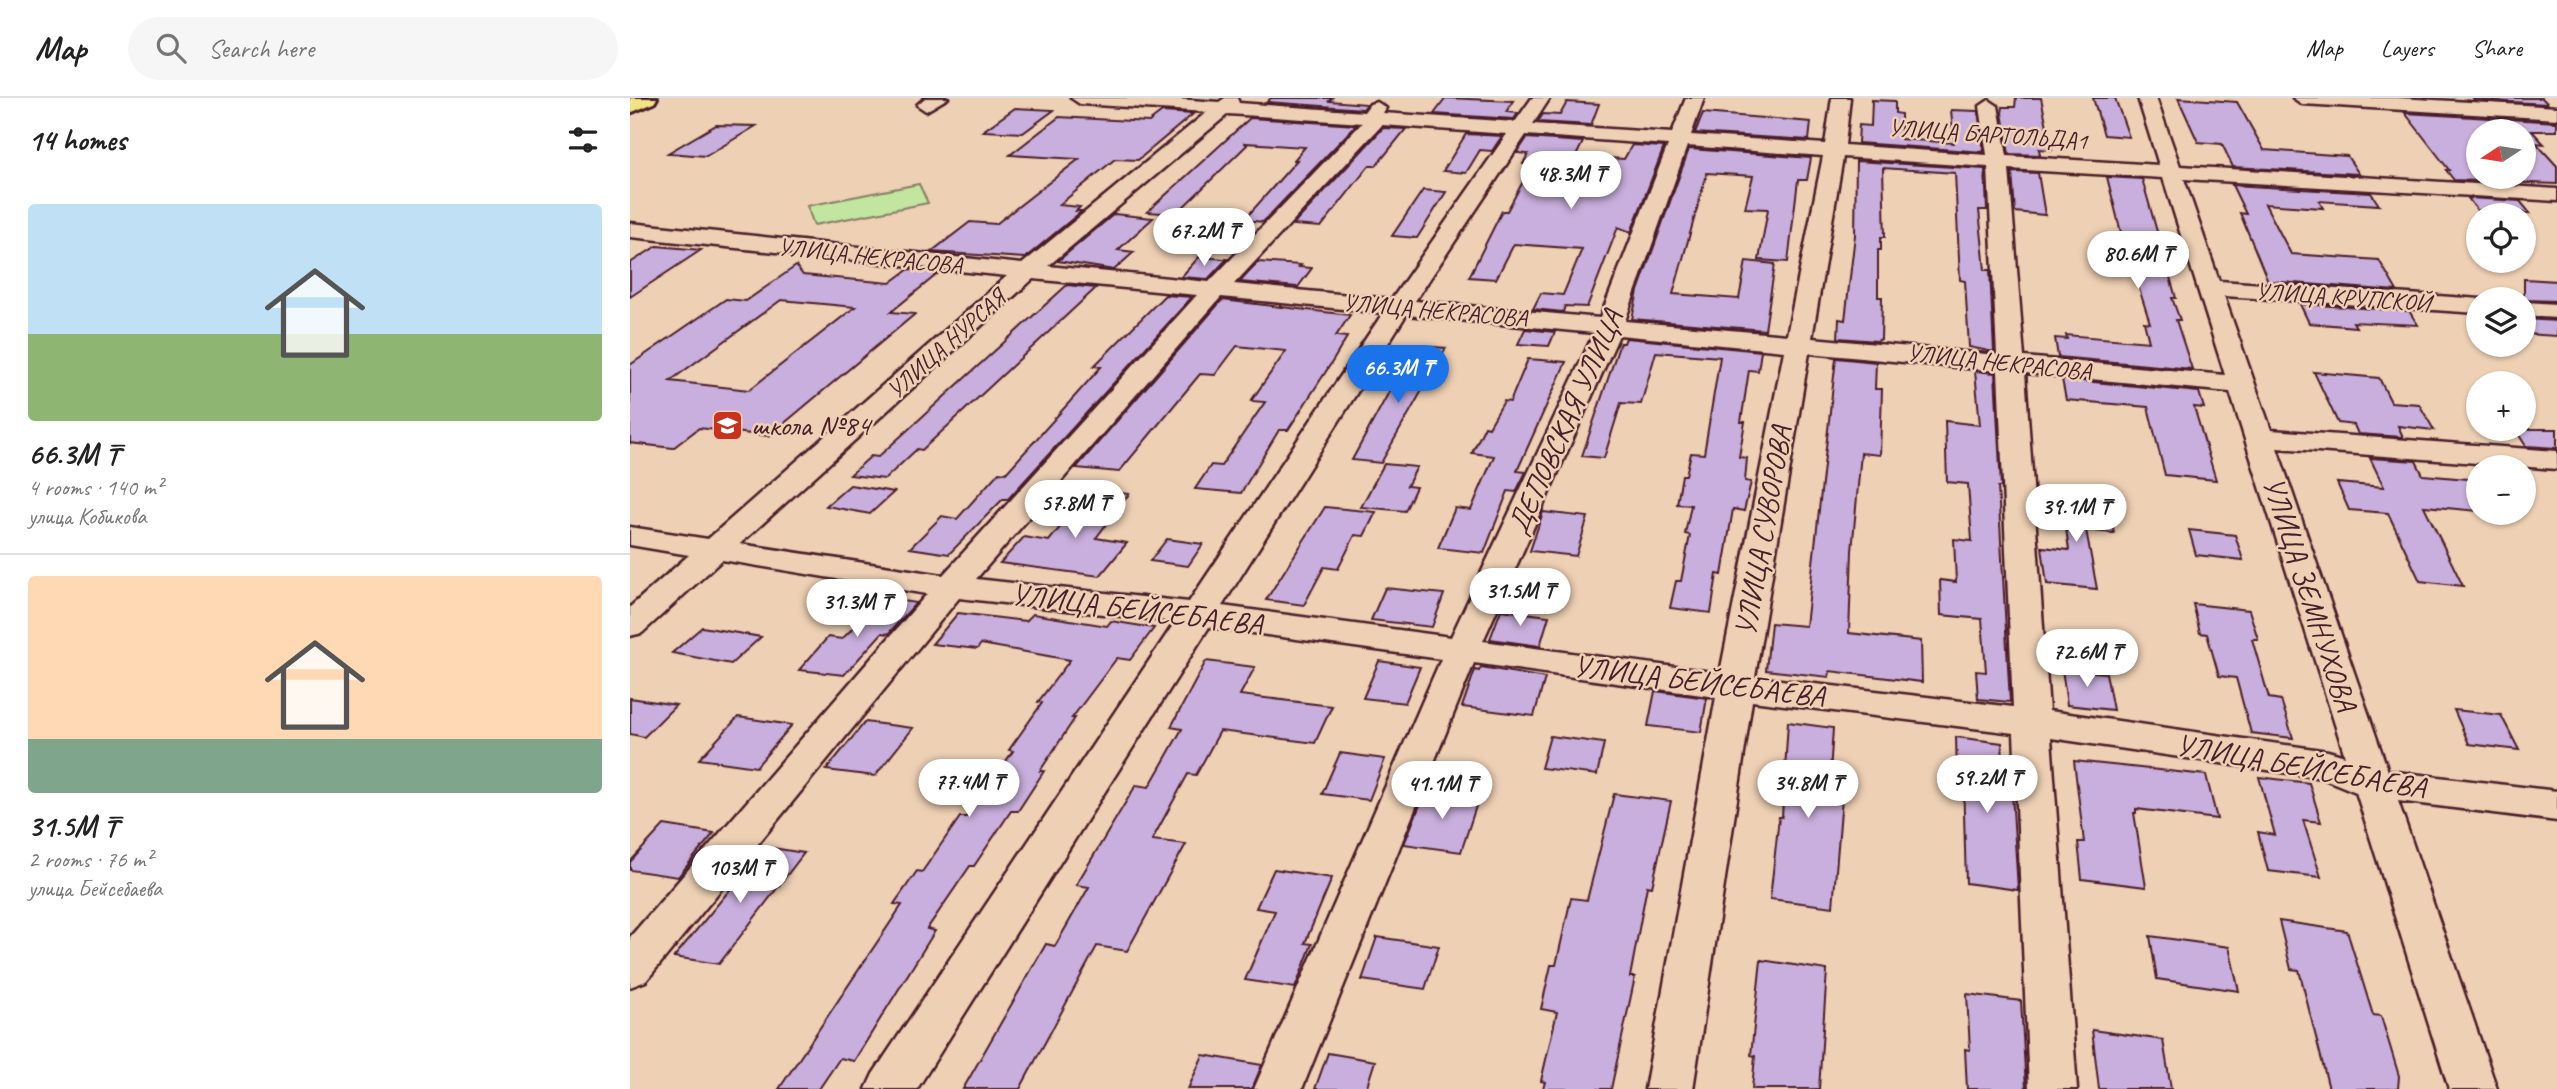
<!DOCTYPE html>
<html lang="en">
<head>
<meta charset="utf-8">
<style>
  body { margin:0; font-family:Caveat,sans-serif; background:#f6f6f6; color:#222; height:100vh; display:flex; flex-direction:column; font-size:26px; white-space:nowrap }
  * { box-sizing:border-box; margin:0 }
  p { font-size:23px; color:#767676 }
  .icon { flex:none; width:38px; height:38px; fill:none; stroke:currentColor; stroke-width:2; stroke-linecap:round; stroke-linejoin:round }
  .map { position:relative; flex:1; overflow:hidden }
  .side { display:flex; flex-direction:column; background:#fff; width:630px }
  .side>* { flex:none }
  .needle { width:46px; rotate:258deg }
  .fabs { position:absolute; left:1836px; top:21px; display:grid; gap:14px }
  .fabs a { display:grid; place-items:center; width:70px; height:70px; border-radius:50%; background:#fff; box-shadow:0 2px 5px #0004; font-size:35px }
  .price { position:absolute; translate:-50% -60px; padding:0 16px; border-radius:24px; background:#fff; color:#222; font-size:23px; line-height:46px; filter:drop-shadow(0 2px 4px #0008) }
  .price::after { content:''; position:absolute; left:50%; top:42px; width:21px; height:16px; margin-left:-10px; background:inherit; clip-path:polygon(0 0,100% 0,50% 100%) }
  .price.selected { background:#1a73e8; color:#fff }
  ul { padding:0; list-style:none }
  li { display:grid; align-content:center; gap:14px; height:371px; padding:0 28px }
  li+li { border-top:2px solid #e0e0e0 }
  li span { display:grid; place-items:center; height:217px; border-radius:7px; color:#555 }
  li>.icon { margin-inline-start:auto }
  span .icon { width:126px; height:126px; fill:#fffc; stroke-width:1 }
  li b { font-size:30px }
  h2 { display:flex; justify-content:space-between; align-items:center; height:84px; padding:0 28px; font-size:30px }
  header { display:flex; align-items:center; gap:42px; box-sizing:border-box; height:98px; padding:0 35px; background:#fff; border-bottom:2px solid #e0e0e0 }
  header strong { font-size:33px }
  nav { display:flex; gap:38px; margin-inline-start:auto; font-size:24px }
  .search { width:490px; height:63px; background:#f6f6f6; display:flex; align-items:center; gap:18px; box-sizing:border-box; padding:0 24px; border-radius:38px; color:#767676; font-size:26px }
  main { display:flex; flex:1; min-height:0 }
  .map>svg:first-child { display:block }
  .green { fill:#c2e59f; stroke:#868265; stroke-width:2 }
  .building { fill:#c9afdd; stroke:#4a1f2b; stroke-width:2; fill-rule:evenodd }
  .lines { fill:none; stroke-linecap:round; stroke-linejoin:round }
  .minor-casing { stroke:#4a1f2b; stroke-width:5 }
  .major-casing { stroke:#4a1f2b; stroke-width:6 }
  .minor { fill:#eed0b4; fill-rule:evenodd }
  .major { fill:#f4e382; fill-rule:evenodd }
  .labels { text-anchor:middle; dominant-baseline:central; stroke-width:5; stroke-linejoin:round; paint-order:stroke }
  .far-street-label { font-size:24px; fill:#4a1f2b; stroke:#eed0b4 }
  .street-label { font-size:30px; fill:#4a1f2b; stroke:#eed0b4 }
  .poi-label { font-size:30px; fill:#4a1f2b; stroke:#eed0b4; text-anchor:start }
</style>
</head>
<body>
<header>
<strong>Map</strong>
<div class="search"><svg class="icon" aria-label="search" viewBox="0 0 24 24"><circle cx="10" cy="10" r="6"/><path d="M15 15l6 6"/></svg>Search here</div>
<nav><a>Map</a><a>Layers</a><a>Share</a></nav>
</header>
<main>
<section class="side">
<h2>14 homes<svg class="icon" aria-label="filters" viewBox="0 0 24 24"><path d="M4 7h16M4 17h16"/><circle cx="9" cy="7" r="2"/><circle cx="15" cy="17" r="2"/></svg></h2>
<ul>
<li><span style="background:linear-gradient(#bfe0f5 60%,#8fb573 0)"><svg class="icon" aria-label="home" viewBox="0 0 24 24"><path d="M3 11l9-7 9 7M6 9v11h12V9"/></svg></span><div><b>66.3M ₸</b><p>4 rooms · 140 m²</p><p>улица Кобикова</p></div></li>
<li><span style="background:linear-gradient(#ffd9b3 75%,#7fa58c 0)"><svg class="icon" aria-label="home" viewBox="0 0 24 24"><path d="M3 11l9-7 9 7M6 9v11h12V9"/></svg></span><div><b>31.5M ₸</b><p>2 rooms · 76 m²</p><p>улица Бейсебаева</p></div></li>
</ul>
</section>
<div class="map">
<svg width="1927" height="991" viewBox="0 0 1927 991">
  <rect width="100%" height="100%" fill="#eed0b4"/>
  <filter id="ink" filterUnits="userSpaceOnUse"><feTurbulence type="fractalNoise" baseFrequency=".0143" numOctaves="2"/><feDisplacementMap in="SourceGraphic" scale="14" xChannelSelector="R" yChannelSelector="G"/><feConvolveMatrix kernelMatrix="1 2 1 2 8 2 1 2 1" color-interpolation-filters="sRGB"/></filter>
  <g filter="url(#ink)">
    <path class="green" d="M289,86l9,19 -114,22 -7,-19z"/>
    <g class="building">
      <path d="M641,0h61l-3,3 38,3 -4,5 -96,-7z"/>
      <path d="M816,0l67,3 -7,11 12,1 -4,6 -80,-5z"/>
      <path d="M1386,0h25l11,52 -13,-1 1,6 -31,-1 -7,-41 1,-6h12z"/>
      <path d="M1463,0h22l14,39 -25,-2z"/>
      <path d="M1548,0l59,4 27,48 83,6 12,18 -126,-7 -11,-23 -24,-2z"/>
      <path d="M1843,0h69l6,6 -74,-4z"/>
      <path d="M1242,2l23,1v12l6,1v25l53,4 -3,-33 27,1 6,41 -126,-9 1,-18 12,1z"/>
      <path d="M937,4l32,2 -8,21 -53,-3 5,-8 17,1z"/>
      <path d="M385,10l39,2 -31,23 -40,-2z"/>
      <path d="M532,14l31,2 -55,46 -23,-1 -56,46 21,2 -4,4h6l-57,47 -94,-6 39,-30 26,2 83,-65 -69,-4 49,-38 90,5z"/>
      <path d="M1073,15l108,9 -2,18 -114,-7z"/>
      <path d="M1775,15l152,9v9h-25l12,13 -8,-1 21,23v18l-103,-4 -8,-10h3zM1848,33h46v46h-46z"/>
      <path d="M620,20l106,7 -93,97 -19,-2 53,-60h-3l11,-13 -60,-4 2,2 -71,69 -29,-2z"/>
      <path d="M86,27l40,1 -50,30 -38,-3z"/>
      <path d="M753,30l23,1 -30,37h-7l-48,61 -28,-2z"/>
      <path d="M836,36l36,2 -10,15 -12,-1 -14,23 -23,-2z"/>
      <path d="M897,40l56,4 -7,14 48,3 8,-14 32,2 -33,85 -13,-5 -31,80 -22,-1 -2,6 -30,-3 8,-16 22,2 19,-46 -68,-5 -18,35 -27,-2 33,-66h5l25,-46 -9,-1 5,-10 -11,-1z"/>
      <path d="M1059,51l122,9 -4,22h-9l-10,82 -29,-2 9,-51 -23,-1 8,-32 -46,-3 -34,121 66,5 7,-38 29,3 -10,66 -133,-11 6,-28z"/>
      <path d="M1226,63l129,8 2,41h-8l6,60h5l4,82 -25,-5 -4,-66 -5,-1 -5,-107 -72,-5 2,69h-4v13h-3v47h4l-1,42 -4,2 -39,-3 1,-19 6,1 10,-85z"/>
      <path d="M1382,74l26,1 7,42 -30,-3z"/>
      <path d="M1477,79l35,2 34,119h-4l8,22h-4l16,49 -134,-12 -3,-19 12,1 -1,-4 83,7 -5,-20 6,1 -15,-47h-3z"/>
      <path d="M1602,87l139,8 8,12 -60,-4 4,7 -58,-4 26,50 88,6 18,31 -129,-10 -28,-68 6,1z"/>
      <path d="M793,92l23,2 -29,46 -25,-2z"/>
      <path d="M1838,100l52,3 10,12 -53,-3z"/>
      <path d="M484,116l39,4 -35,32 16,2 -20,18 -56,-9z"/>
      <path d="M27,148l44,4 -71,47v-34z"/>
      <path d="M569,159l28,2 -19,20 -27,-2z"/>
      <path d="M628,164l43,3 -2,2 13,1 -14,19 -58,-5z"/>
      <path d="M166,168l7,9 87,8 19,-14 31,3 -49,40 24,2 -146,122 -70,-8 -26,20 -43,-5v-78l96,-66 20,2zM151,202l74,7 -106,83 -79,-9z"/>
      <path d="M1894,181l33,2v20l-33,-1z"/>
      <path d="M437,187l29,3 -174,162 -5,-1 -32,30 -35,-4 21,-19 7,1z"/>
      <path d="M535,197l27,2 -184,202h-5l-54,55 -39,-6 32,-32 15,3 42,-47 7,1 95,-106 -7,-1z"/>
      <path d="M592,202l128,15 -14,21 11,1 -13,22 -46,71h-9l-38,63 -46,-4 16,-24 10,1 44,-64 -14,-1 35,-50 -49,-5 -22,29 -15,-1 -81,98 -43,-4z"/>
      <path d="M1670,206l109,7 9,14 -65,-3 3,5 -47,-4z"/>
      <path d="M1894,221l33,2v15l-33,-2z"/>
      <path d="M895,231l30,3 -6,14 -31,-2z"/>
      <path d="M996,240l135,13 -3,20 -9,-1 -8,52h4l-6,35 8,1 -2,23 6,1 -7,29 -11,-2 -11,66 -5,-1 -6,39 -41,-5 6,-27h5l9,-46 -5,-1 6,-29 -14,-1 5,-29h4l5,-22 13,1 16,-97 -64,-5 -15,52 -20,-1 -17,55 -22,-2 38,-113h4z"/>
      <path d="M789,248l27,2 -65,115 -29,-3 38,-70z"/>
      <path d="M1206,260l40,4 -1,27h7l-2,66 -19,-2 -9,98 -3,82 72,8 1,41 -92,-11 -1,6 -63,-7 5,-47 35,3z"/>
      <path d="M898,261l38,3 -49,109 9,1 -10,20 -8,-1 -24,62 -46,-5 17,-40 16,2 23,-54 -22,-3 13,-27 4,1 15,-26 6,1z"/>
      <path d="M1345,273l20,2 6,114h-3l12,215 -32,-3 -2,-28 10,1 -4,-53 -41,-4 -1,-35 16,2 -2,-43 18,2 -4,-57 -21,-2 -2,-61 35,4z"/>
      <path d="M1684,274l65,6 12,24 28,2 15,26 -36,-4 5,11 -45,-3 -4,-9 -16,-2z"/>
      <path d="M1432,281l137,13 5,16 -10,-1 22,73 -51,-5 -17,-68 -82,-7z"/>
      <path d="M1885,331h42v19l-31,-2z"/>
      <path d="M1740,360l46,3 7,14 55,5v31l-54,-5 39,80 -43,-5 -32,-68 -39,-3 -12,-27 47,4z"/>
      <path d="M754,366l33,3 -10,19 9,1 -11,24 -44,-4z"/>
      <path d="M220,387l44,7 -24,22 -44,-8z"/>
      <path d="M460,392l39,4 -33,44 31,5 -27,33 -100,-13 24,-26 25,4z"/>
      <path d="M1449,392l3,15 27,3 5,25 -28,-3 11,59 -50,-5 -5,-37 27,3 -8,-57z"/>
      <path d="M695,409l51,5 -12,24 -9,-1 -17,34 -14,-2 -20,38 -38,-5z"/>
      <path d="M913,414l45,5 -12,39 -46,-5z"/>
      <path d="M1559,432l46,5 8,25 -47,-5z"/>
      <path d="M537,441l36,5 -15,22 -38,-5z"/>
      <path d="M755,490l59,6 -12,33 -61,-7z"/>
      <path d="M253,500l33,5 -28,31 -6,-1 -38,42 -45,-5 29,-33 14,2z"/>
      <path d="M1563,506l56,6 9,29h-6l17,59 12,2 12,38 -42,-5 -15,-55 -17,-2 -12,-42 -7,-1z"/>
      <path d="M871,512l48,6 -9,30 -50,-7z"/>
      <path d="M328,515l68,8 7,-7 74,12 4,-5 43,7 -24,32 -13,-2 -45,60h3l-35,53h4l-26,40h-7l-37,55h-4l-43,63 8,2 -81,130 -14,-3 -21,31h-40l123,-184 -8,-1 23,-33 5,1 38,-55h6l47,-66 -4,-1 33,-47 -4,-1 32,-42 -89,-16 -4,5 -45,-5z"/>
      <path d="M72,529l59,10 -30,27 -59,-11z"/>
      <path d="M576,563l49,6 -15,28 92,11 -17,37 -95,-12 -24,44 -8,-1 -36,66 34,4 -59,107 -30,-5 -77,143h-57l83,-145 9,2 34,-59 -13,-2 60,-100 13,2 33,-58 -11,-2z"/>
      <path d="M749,563l41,6 -15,36 -42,-5z"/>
      <path d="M851,569l64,11 -11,38 -72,-9 13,-37 4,1z"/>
      <path d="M1432,571l44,4 7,37 -46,-5z"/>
      <path d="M1025,593l52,7 -6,34 -53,-6z"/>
      <path d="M0,600l46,7 -32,32 -14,-3z"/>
      <path d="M1824,612l47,5 18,35 -50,-6z"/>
      <path d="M108,619l54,8 -36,42 -57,-8z"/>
      <path d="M235,624l48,6 -38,48 -49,-6z"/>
      <path d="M1158,624l45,6 -3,45 14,1 -11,133 -63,-8 9,-82h3z"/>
      <path d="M920,638l54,7 -7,32 -56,-7z"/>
      <path d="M1326,639l46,6 3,49 7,1 6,97 -52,-7 -3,-104h-6z"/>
      <path d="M710,655l45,6 -16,41 -47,-6z"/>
      <path d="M1444,663l132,14 11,44 -81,-10v4h-2l12,74 -64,-8 -4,-37h6z"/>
      <path d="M1629,679l50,6 12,39 -18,-2 18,57 -53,-6 -10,-39 17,3z"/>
      <path d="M796,692l53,7 -18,55 -57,-8z"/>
      <path d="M984,696l57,7 -19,86 -5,-1 -17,91h5l-24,112h-68l2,-7 -4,-1 16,-69 -16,-3 10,-44h5l15,-67 16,2z"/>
      <path d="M34,727l50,8 -36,44 -48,-7v-8z"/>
      <path d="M130,748l44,7 -85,111 -45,-7 59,-71 -5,-1z"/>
      <path d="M644,771l58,9 -27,65 7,1 -17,44 -50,-8 30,-69 -19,-3z"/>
      <path d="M1649,823l68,10 26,84 8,1 2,7 16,53 -1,13h-69l-30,-119 -8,-1z"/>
      <path d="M1520,838l79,11 10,44 -82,-12z"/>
      <path d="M747,839l62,9 -14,43 -63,-9z"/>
      <path d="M1131,862l66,10 -8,119h-67l3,-33 -4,-1z"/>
      <path d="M1337,896l54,7 5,88h-59l-2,-40 5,1z"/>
      <path d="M1462,932l71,10 8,49h-72z"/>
      <path d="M698,955l47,8 -9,28h-51z"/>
      <path d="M573,957l59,10 -10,24h-64z"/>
    </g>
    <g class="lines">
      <defs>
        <g id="minor">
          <path d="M295,0h23l-22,13 -9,-6z"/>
          <path d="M441,0h90l58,4 6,-4h12l2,5 125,9 6,-8 7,-2 9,6 -3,5 132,9 17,-24h18l-17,26 139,9 14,-35h18l-13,37 134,9 7,-46h18l-5,47 142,10 -7,-49 9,-6 9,6 9,50 152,9 -21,-67h18l24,68 377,23v12l-373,-22 35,102 262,18h-3v14l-254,-17 47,134 286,21v18l-280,-21 111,323 169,20v30l-159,-20 99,288h-48l-93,-297 -34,-14 -271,-40 26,351h-48l-15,-356 -262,-32 -59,388h-48l71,-392 -242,-34 -172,426h-48l187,-430 -232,-32 -292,462h-51l7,-15 302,-452 -216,-24 -313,383 -16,6v-50l297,-343 -205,-34 -80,73 -12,3v-29l59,-52 -59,-10v-18l78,12 299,-263 -377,-39v-14l392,41 185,-152 -127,-8zM598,16l134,9 -153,159 -161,-16zM752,27l125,9 -115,165 -158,-15zM896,37l142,10 -68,173 -185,-17zM1057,48l136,10 -36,179 -162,-14zM1213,59l145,10 9,188 -185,-17zM1379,71l154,9 62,197 -201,-18zM403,181l164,16 -254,280 -203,-31zM591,199l162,16 -194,289 -213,-23zM776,217l188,18 -143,304 -229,-31zM989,237l165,16 -64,322 -237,-32zM1179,255l189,18 15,336 -258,-30zM1395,275l205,19 115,364 -17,-5 -279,-40z"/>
          <path d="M1663,0h105l159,9v12l-255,-15z"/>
          <path d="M1894,204l33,2v14l-33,-2z"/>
        </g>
        <path id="major" d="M0,0h27l-3,5 -24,10z"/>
      </defs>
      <use href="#minor" class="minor-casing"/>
      <use href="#major" class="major-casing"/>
      <use href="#minor" class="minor"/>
      <use href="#major" class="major"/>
    </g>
  </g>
  <defs>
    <symbol id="school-square" viewBox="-11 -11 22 22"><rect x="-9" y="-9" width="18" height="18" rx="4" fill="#c8321e" stroke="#eed0b4"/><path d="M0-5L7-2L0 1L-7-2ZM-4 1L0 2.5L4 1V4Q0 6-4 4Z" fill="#fff"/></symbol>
  </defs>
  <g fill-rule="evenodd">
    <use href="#school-square" x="80" y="310" width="35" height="35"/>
  </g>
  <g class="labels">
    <g class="far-street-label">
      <text transform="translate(1358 36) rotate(4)">УЛИЦА БАРТОЛЬДА1</text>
      <text transform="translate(240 158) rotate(6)">УЛИЦА НЕКРАСОВА</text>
      <text transform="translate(1713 199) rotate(4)">УЛИЦА КРУПСКОЙ</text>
      <text transform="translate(805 212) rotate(5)">УЛИЦА НЕКРАСОВА</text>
      <text transform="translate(316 246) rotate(-42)">УЛИЦА НУРСАЯ</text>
      <text transform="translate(1369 264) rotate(6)">УЛИЦА НЕКРАСОВА</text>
    </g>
    <g class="street-label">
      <text transform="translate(935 324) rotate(-66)">ДЕПОВСКАЯ УЛИЦА</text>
      <text transform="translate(1133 433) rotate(-80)">УЛИЦА СУВОРОВА</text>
      <text transform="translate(1680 496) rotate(72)">УЛИЦА ЗЕМНУХОВА</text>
      <text transform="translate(507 511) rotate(7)">УЛИЦА БЕЙСЕБАЕВА</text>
      <text transform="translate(1069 583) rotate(7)">УЛИЦА БЕЙСЕБАЕВА</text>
      <text transform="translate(1671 668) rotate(10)">УЛИЦА БЕЙСЕБАЕВА</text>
    </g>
    <g class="poi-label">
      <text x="121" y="327">школа №84</text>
    </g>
  </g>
</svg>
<div class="fabs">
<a><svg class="needle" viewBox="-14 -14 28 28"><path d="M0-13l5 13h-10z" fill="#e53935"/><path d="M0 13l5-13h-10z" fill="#767676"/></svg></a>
<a><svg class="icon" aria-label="locate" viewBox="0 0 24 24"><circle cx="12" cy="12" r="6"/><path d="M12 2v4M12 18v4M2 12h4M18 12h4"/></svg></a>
<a><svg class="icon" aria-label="layers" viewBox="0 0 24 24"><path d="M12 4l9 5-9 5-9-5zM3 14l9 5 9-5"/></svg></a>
<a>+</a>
<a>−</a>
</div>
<b class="price" style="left:941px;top:113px">48.3M ₸</b>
<b class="price" style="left:574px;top:170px">67.2M ₸</b>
<b class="price" style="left:1508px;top:193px">80.6M ₸</b>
<b class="price selected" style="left:768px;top:307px">66.3M ₸</b>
<b class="price" style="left:445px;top:442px">57.8M ₸</b>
<b class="price" style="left:1446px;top:446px">39.1M ₸</b>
<b class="price" style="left:890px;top:530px">31.5M ₸</b>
<b class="price" style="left:227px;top:541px">31.3M ₸</b>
<b class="price" style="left:1457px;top:591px">72.6M ₸</b>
<b class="price" style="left:1357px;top:717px">59.2M ₸</b>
<b class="price" style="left:339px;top:721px">77.4M ₸</b>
<b class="price" style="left:1178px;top:722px">34.8M ₸</b>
<b class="price" style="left:812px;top:723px">41.1M ₸</b>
<b class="price" style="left:110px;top:807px">103M ₸</b>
</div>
</main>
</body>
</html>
